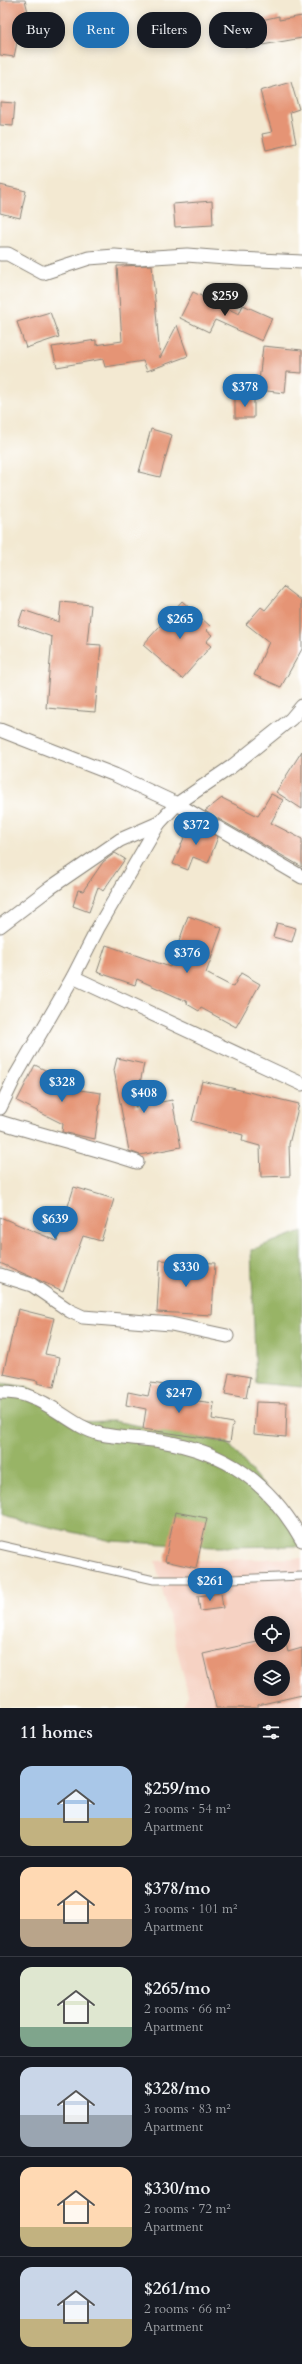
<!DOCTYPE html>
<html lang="en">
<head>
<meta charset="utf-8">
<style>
  body { margin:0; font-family:Cardo,serif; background:#20242c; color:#f1f3f6; height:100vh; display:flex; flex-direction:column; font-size:15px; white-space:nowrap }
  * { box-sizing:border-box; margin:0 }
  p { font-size:13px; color:#9ea1a6 }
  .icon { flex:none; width:22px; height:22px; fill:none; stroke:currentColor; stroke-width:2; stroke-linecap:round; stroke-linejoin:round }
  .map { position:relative; height:1708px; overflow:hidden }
  .panel { display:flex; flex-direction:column; background:#171b24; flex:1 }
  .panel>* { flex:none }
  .banner { position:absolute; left:12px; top:12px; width:278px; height:36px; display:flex; gap:8px }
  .fabs { position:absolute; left:254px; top:1616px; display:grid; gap:8px }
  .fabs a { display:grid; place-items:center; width:36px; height:36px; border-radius:50%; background:#171b24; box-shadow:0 2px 10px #0003; font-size:20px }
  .price { position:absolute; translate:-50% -34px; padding:0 9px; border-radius:14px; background:#1f6fb2; color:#fff; font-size:13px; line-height:26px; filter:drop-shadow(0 1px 2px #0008) }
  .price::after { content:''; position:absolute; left:50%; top:24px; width:12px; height:9px; margin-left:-6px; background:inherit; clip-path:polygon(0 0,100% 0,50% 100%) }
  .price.on { background:#222; color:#fff }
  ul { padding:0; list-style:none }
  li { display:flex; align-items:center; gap:12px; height:100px; padding:0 20px }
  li+li { border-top:1px solid #363941 }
  li span { display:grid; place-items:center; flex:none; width:112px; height:80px; border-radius:12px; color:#555 }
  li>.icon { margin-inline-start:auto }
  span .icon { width:48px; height:48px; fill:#fffc; stroke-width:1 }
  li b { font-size:17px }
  h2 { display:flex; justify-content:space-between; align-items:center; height:48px; padding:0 20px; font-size:17px }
  .chip { padding:0 14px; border-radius:16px; background:#171b24; box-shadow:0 2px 10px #0003; font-size:14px; line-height:36px }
  .chip.on { background:#1f6fb2; color:#fff }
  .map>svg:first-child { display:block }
  .built { fill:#f6d2c3; fill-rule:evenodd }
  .forest { fill:#98b466; stroke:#5a6841 }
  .building { fill:#e59474; fill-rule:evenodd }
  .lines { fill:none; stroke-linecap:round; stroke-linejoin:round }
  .service-casing { stroke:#888277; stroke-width:9 }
  .minor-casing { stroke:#888277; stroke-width:15 }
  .service { stroke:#fff; stroke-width:7 }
  .minor { stroke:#fff; stroke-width:13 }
</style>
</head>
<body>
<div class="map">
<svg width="302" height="1708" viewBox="0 0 302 1708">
  <rect width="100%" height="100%" fill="#fff"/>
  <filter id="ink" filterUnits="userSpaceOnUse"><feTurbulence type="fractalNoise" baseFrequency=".025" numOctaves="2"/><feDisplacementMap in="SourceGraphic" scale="8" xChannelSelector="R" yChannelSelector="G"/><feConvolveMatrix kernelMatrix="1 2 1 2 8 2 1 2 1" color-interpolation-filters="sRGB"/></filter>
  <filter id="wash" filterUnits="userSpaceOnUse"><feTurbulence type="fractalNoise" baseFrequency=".012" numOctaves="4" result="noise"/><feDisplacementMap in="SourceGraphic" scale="16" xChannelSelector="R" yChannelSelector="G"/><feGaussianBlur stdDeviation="0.9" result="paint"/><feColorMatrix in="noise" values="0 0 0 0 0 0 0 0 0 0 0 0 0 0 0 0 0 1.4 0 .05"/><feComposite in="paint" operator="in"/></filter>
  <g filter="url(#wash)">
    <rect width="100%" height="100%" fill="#f3e9d2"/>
    <path class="built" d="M302,1558v150h-120l6,-14 -33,-133zM261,1623h22v22h-22zM261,1667h22v22h-22z"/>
    <g class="forest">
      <path d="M302,1231v156l-46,-4 -5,-133z"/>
      <path d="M0,1383l28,4 41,35 45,-1 114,22 45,54 28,49 -88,1 -101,-6 -112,-25z"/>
    </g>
    <g id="blocks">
      <g class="building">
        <path d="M0,0h25l3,12 -5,1 -9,44 -14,-2z"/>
        <path d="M279,16v4l23,-4v22l-57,10 -5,-23z"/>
        <path d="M291,82l8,27 -9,3 6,31 -30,7 -4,-16 10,-2 -12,-41z"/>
        <path d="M0,102l15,1 -2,23 -13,-1z"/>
        <path d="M0,185l26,6 -6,27 -20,-5z"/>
        <path d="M212,201l1,24 -38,2 -2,-23z"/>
        <path d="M152,265l8,93 17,-33 11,31 -41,15 -4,-10 -38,6 -2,-8 -46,8 -5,-20 44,-7v5l26,-4 -5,-75z"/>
        <path d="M193,292l46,22 4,-9 29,13 -10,23 -47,-21 -6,12 -29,-14z"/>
        <path d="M50,312l9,25 -33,11 -9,-26z"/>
        <path d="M263,346l39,4v23l-15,-1 -2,21 -27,-3z"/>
        <path d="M254,397v21h-19v-20z"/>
        <path d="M151,429l21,6 -12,42 -21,-5z"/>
        <path d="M284,587l18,14v48l-21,38 -27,-12 15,-33 -23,-18 15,-17 4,3z"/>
        <path d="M182,601l28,25 -4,4 6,5 -6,7 5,4 -29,33 -39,-34z"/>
        <path d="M61,602l30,3 -4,39 14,1 -6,67 -49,-4 6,-71 -34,-12 5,-15 36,12z"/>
        <path d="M302,751v58l-26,-17z"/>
        <path d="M271,794l12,6 -12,23 31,16v28l-97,-56 17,-13 36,18z"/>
        <path d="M191,821l27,16 -10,26 -15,-6 -5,13 -15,-6z"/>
        <path d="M115,853l10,6 -22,32 -5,-4 -9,25 -16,-6 5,-16 5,1 20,-29z"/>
        <path d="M188,916l34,12 -16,45 27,14 8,-14 19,11 -24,43 -35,-19 -2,3 -12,-7 1,-2 -51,-23 -2,6 -38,-13 9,-27 64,22z"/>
        <path d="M277,923l19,5 -4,14 -19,-5z"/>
        <path d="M117,1058l27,6 -9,43 37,-7 9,47 -41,8 -11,-4 -15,-81z"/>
        <path d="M35,1065l34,17 -3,6 35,5 -6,46 -33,-7 1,-8 -46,-23z"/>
        <path d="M202,1081l97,23 -10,40 1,32 -29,1 -1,-31 -18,-5 1,-6 -51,-14z"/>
        <path d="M74,1187l40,12 -13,42 -18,-5 -20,55 -63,-28v-46l57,24z"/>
        <path d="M160,1260l55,3 -3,52 -55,-3z"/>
        <path d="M18,1309l36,9 -9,36 15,3 -6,30 -17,-4 1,-2 -35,-7z"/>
        <path d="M229,1373l21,4 -4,21 -21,-4z"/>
        <path d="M151,1383l41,6 -2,11 24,3 -2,16 21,4 -3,19 -87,-13 3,-20 -20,-4 2,-13 20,4z"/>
        <path d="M256,1402l31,1 -1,34 -32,-3z"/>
        <path d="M175,1512l32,6 -11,50 -31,-7z"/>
        <path d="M221,1593l2,15 -23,3 -2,-15z"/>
        <path d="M283,1631l5,21 14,-4v47l-44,10v3h-42l-13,-54 54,-12 -2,-9 6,-1v13h22zM261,1667h22v22h-22z"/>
      </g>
    </g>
  </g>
  <g filter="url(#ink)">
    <use href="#blocks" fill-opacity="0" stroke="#888277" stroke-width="1"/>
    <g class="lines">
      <defs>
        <path id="service" d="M0,1545l154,35h54l94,-4"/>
        <g id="minor">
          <path d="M0,254h8l35,19 46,-15 26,-2 23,2 49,-3 51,4 64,3"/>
          <path d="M0,730l115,45 62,29 125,73"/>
          <path d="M0,926l50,-38 70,-48 39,-17"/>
          <path d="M73,977l229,107"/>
          <path d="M0,1108l15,-31 58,-100 25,-49 61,-105 18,-19 54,-37 60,-48 11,-13"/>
          <path d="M0,1122c45,14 91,25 137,40"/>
          <path d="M0,1275l32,10 38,26 13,6 88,7 56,12"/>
          <path d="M0,1392c9,0 22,1 30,5 25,8 44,30 70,37 20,4 41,4 61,7 65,11 108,41 141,99"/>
        </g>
      </defs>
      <use href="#service" class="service-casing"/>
      <use href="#minor" class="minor-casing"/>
      <use href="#service" class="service"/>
      <use href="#minor" class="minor"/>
    </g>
  </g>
</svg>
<div class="fabs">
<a><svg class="icon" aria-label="locate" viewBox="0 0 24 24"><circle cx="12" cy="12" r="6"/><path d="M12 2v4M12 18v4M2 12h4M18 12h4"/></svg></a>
<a><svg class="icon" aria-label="layers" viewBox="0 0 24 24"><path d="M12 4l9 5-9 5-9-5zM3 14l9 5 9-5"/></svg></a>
</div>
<b class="price on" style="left:225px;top:317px">$259</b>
<b class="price" style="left:245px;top:408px">$378</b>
<b class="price" style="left:180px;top:640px">$265</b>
<b class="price" style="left:196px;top:846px">$372</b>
<b class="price" style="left:187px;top:974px">$376</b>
<b class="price" style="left:62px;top:1103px">$328</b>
<b class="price" style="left:144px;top:1114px">$408</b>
<b class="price" style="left:55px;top:1240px">$639</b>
<b class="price" style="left:186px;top:1288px">$330</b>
<b class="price" style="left:179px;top:1414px">$247</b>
<b class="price" style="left:210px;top:1602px">$261</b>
<div class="banner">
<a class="chip">Buy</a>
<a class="chip on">Rent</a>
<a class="chip">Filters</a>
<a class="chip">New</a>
</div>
</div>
<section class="panel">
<h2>11 homes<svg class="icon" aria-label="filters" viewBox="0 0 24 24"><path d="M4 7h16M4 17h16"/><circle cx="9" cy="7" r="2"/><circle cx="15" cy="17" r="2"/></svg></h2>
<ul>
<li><span style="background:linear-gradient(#a9c7e8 65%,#c2b280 0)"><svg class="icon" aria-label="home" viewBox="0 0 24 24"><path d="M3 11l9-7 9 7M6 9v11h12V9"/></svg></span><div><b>$259/mo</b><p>2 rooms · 54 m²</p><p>Apartment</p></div></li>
<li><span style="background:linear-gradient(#ffd9b3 65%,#b9a48a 0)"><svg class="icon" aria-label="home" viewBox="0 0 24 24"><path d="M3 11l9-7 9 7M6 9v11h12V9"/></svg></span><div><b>$378/mo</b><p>3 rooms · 101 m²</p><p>Apartment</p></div></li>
<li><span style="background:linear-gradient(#dfe7d0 75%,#7fa58c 0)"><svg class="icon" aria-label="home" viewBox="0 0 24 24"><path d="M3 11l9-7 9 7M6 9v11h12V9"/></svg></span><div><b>$265/mo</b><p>2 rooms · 66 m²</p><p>Apartment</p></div></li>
<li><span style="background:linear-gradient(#c9d6e8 60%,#9aa5b1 0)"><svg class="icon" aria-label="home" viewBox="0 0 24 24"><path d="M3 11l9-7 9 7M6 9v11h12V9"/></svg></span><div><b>$328/mo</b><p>3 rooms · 83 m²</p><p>Apartment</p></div></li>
<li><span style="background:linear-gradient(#ffd9b3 75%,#c2b280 0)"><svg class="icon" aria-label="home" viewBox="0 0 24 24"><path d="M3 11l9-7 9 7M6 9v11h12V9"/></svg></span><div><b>$330/mo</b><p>2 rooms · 72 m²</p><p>Apartment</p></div></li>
<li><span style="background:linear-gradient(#c9d6e8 65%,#c2b280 0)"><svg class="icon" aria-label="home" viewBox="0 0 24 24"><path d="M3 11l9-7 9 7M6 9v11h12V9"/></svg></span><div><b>$261/mo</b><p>2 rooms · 66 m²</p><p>Apartment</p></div></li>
</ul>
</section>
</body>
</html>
